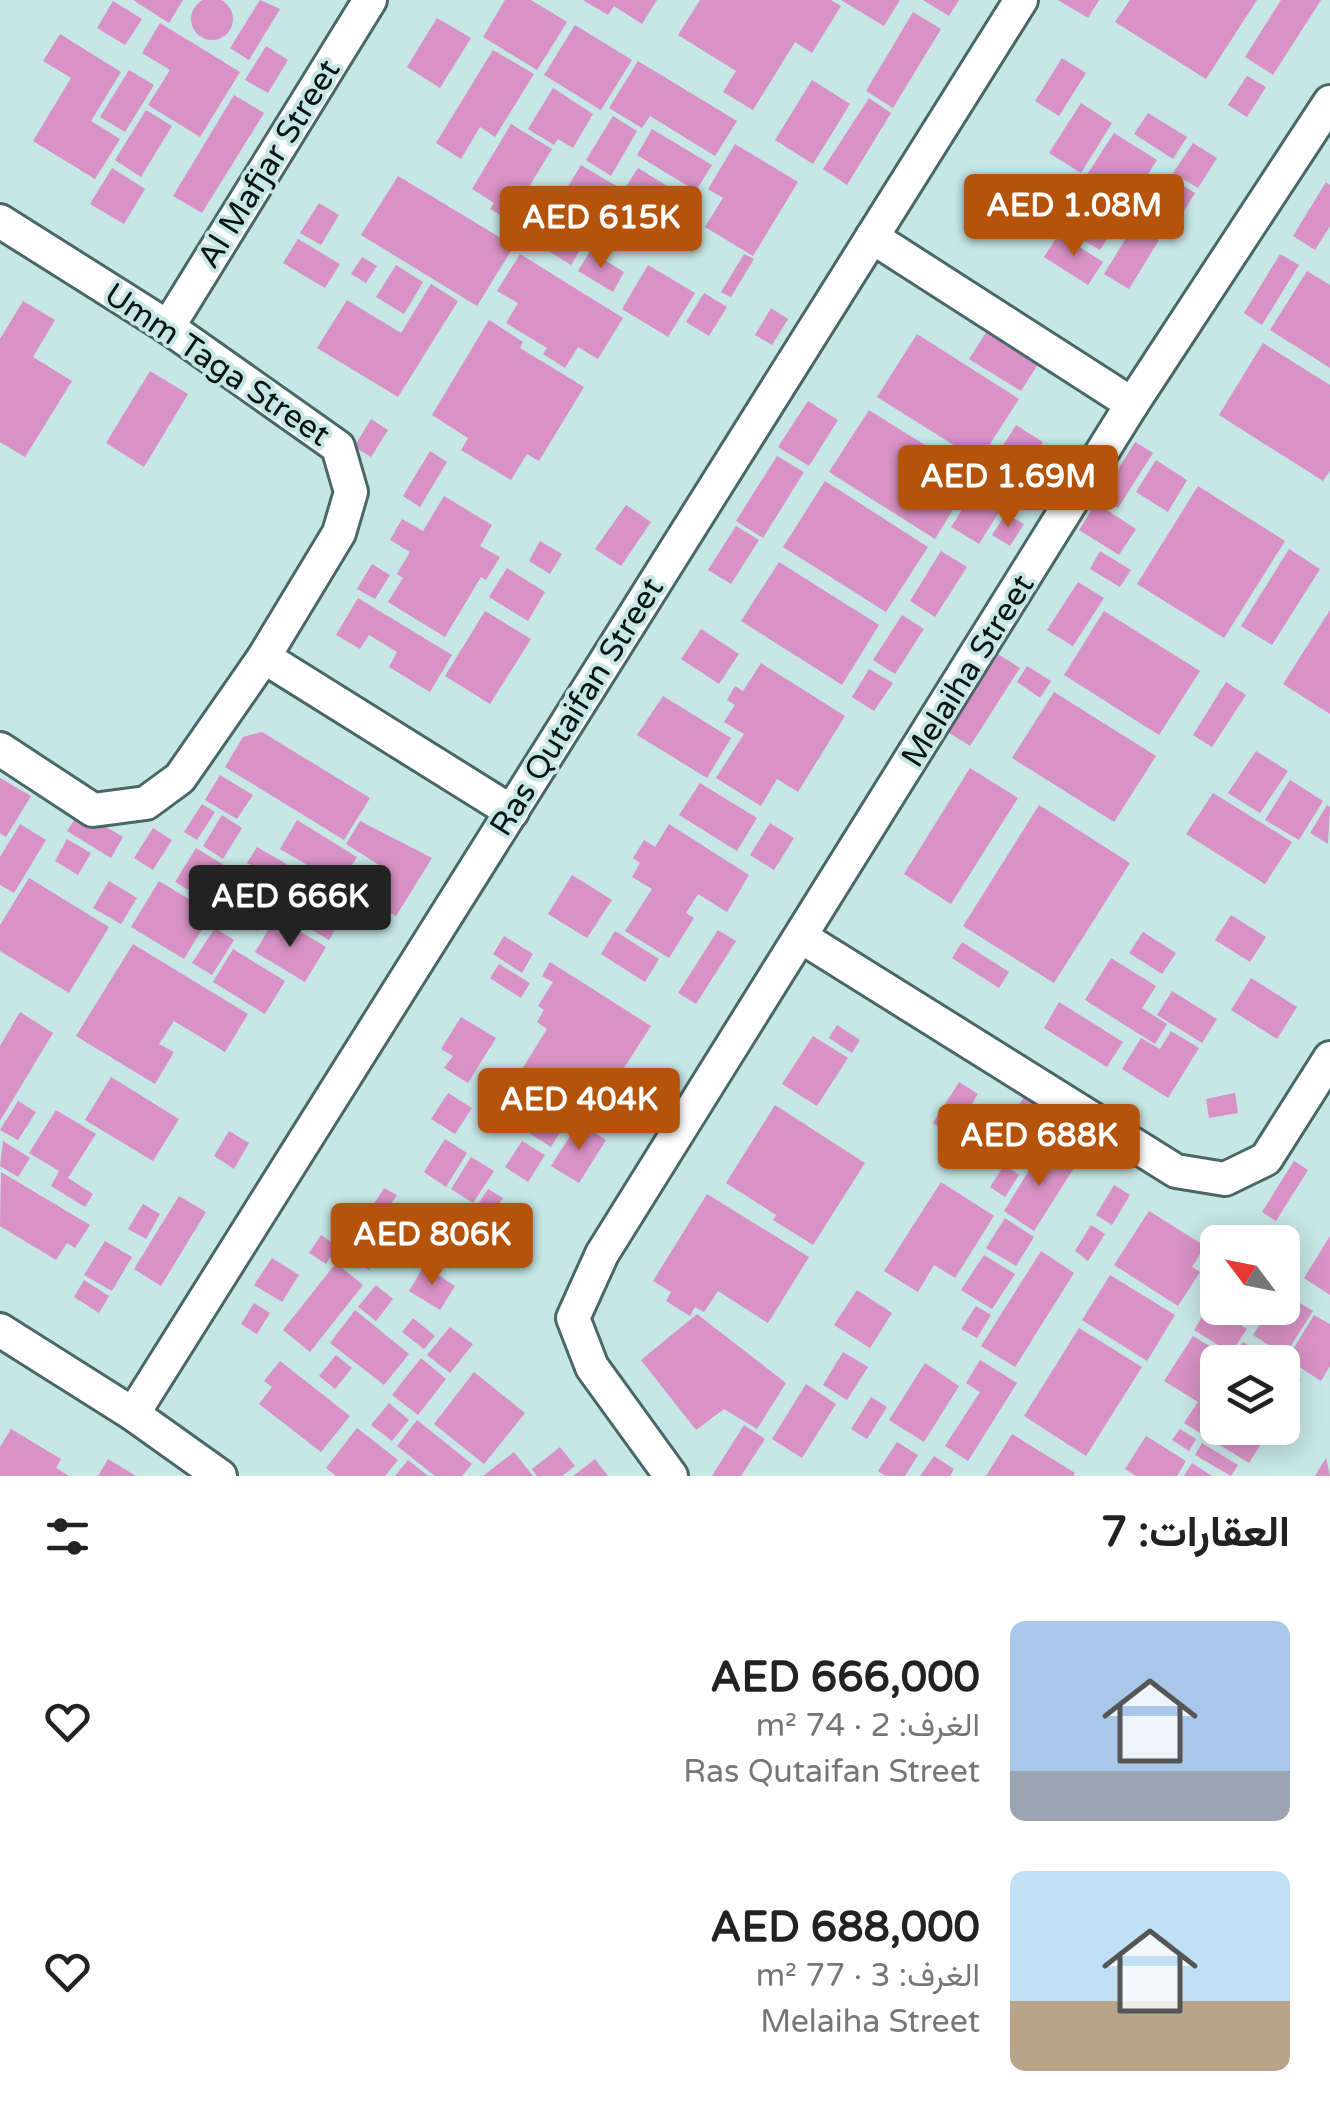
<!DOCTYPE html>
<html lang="ar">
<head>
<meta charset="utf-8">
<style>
  body { margin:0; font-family:"Varela Round",Vazirmatn,sans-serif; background:#f2f2f2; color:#222; direction:rtl; height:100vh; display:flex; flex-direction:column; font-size:38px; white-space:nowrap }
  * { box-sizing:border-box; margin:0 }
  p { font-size:32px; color:#767676 }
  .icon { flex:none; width:55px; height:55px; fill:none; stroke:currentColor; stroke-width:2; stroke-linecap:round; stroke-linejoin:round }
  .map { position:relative; height:1476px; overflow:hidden; direction:ltr }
  .panel { display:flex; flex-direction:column; background:#fff; flex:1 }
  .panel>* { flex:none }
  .needle { width:65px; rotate:302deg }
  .controls { position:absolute; left:1200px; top:1225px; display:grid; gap:20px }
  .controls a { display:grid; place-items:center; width:100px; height:100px; border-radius:15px; background:#fff; box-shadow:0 5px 25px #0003; font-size:50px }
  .price { position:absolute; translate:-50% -85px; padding:0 22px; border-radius:10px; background:#b45309; color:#fff; font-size:32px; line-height:65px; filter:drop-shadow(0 2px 5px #0008) }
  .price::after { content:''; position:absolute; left:50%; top:60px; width:30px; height:22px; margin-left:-15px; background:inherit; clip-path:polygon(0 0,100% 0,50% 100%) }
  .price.active { background:#222; color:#fff }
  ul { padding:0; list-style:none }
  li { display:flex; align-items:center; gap:30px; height:250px; padding:0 40px }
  li span { display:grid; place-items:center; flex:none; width:280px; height:200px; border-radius:15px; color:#555 }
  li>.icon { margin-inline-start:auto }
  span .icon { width:120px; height:120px; fill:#fffc; stroke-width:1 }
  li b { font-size:42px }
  h2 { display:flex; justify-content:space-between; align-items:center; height:120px; padding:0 40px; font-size:42px }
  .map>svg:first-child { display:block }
  .building { fill:#d892c5 }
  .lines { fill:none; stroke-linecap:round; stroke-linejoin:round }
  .street-casing { stroke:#4a6767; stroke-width:38 }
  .street { stroke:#fff; stroke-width:32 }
  .labels { text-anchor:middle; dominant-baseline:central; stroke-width:8; stroke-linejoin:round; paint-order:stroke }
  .street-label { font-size:32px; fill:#081313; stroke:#c7e6e6 }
</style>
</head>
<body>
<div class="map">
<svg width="1330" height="1476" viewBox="0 0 1330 1476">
  <rect width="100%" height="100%" fill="#c7e6e6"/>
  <g class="building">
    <circle cx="212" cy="19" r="21"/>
    <path d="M133,0h50l-14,23z"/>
    <path d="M260,0l20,9 -31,51 -19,-12z"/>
    <path d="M505,0h26l36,22 -30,48 -54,-33z"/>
    <path d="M583,0h74l-15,24 -28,-18 -6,9z"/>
    <path d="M700,0h131l10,6 -29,47 -17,-11 -42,68 -30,-18 13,-21 -58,-36z"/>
    <path d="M841,0h59l-16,26z"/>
    <path d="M923,0h36l-10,16z"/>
    <path d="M1058,0h41l-11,18z"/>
    <path d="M1130,0h127l-51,79 -91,-57z"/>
    <path d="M1281,0h40l-48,75 -28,-18z"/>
    <path d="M113,1l29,18 -17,26 -28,-17z"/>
    <path d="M913,12l28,17 -48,79 -27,-17z"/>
    <path d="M437,18l34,20 -31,50 -33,-21z"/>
    <path d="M160,23l80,49 -40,65 -52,-32 22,-35 -28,-17z"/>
    <path d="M575,25l57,35 -31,50 -57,-35z"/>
    <path d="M60,34l61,38 -30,49 29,18 -25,40 -62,-38 38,-63 -28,-17z"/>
    <path d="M266,46l22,14 -20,33 -23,-13z"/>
    <path d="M493,50l41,24 -39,63 -15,-10 -19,32 -25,-16z"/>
    <path d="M1062,58l24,15 -27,43 -24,-15z"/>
    <path d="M638,61l99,60 -22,35 -65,-40 -8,12 -33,-20z"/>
    <path d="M129,70l25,15 -29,47 -25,-15z"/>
    <path d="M1247,76l19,11 -19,30 -19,-12z"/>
    <path d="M812,80l38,24 -37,60 -38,-24z"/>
    <path d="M553,88l40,26 -20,34 -15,-9 -4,6 -26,-16z"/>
    <path d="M234,95l30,18 -62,100 -29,-17z"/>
    <path d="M869,98l22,15 -44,72 -24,-16z"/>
    <path d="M1081,103l31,20 -31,50 -32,-20z"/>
    <path d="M146,110l26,16 -31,51 -26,-17z"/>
    <path d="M1148,113l39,24 -14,22 -39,-25z"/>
    <path d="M613,116l24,15 -26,45 -25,-16z"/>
    <path d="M511,124l41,25 -43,71 -19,-11 4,-6 -22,-14z"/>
    <path d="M652,129l60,36 -16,26 -59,-36z"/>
    <path d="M1114,133l43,27 -42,66 -24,-15 -15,21 -45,-28 13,-21 27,16z"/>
    <path d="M1193,143l24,15 -19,30 -25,-15z"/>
    <path d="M735,144l63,38 -45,74 -48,-29 18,-29 -15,-9z"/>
    <path d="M581,165l37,22 -47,78 -37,-23z"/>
    <path d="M112,168l33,21 -21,35 -34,-20z"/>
    <path d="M638,168l31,19 -14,23 -32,-19z"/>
    <path d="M398,176l116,70 -37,60 -116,-71z"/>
    <path d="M1176,181l19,12 -16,26 -19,-12z"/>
    <path d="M1326,182l4,3v41l-15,24 -22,-14z"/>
    <path d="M319,203l20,12 -18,30 -21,-12z"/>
    <path d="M1093,221l19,11 -12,18 -19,-11z"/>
    <path d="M1134,225l25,15 -30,49 -25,-15z"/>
    <path d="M1059,234l44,28 -15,23 -44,-28z"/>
    <path d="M298,239l42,25 -15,24 -42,-25z"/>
    <path d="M590,251l34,21 -11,20 -35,-21z"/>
    <path d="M520,254l103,64 -25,41 -20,-12 -13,21 -22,-14 4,-6 -41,-25 12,-20 -21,-12z"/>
    <path d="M744,254l10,5 -23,38 -10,-5z"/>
    <path d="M1280,254l19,11 -37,60 -18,-12z"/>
    <path d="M362,257l15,9 -11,17 -15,-9z"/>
    <path d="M396,265l27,17 -19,32 -28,-17z"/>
    <path d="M648,265l47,28 -27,44 -46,-28z"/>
    <path d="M1307,271l23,14v83l-60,-38z"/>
    <path d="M431,284l27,17 -60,96 -81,-49 30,-48 54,33z"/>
    <path d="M704,293l23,14 -18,29 -23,-14z"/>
    <path d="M23,301l32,19 -22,37 39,24 -47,76 -25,-15v-103z"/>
    <path d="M771,308l17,11 -16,26 -17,-10z"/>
    <path d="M489,320l34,22 -3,6 64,39 -45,74 -12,-7 -16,26 -50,-30 7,-12 -36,-23z"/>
    <path d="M989,328l51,33 -19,30 -52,-32z"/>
    <path d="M917,334l102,65 -40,62 -102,-64z"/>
    <path d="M1263,343l67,42v86l-7,10 -104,-66z"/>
    <path d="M150,371l38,23 -44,73 -38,-24z"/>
    <path d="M808,401l30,19 -29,46 -31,-19z"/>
    <path d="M869,410l105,66 -39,63 -106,-67z"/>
    <path d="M371,419l17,11 -17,27 -17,-10z"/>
    <path d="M1016,425l27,17 -64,102 -28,-17z"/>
    <path d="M1135,442l18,11 -35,55 -17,-11z"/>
    <path d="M430,451l17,11 -27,45 -17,-11z"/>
    <path d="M777,456l27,16 -41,66 -27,-17z"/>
    <path d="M1156,460l31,20 -19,32 -32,-20z"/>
    <path d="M825,481l103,66 -42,65 -103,-65z"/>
    <path d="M1198,486l87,55 -61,97 -87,-54z"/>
    <path d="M444,496l48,29 -12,21 20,11 -14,23 -5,-3 -36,60 -57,-35 15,-24 -6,-4 13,-22 -20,-12 12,-21 21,12z"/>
    <path d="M1096,503l40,26 -17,26 -40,-25z"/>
    <path d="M626,505l25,17 -30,44 -26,-17z"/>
    <path d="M1006,514l18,10 -14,22 -18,-11z"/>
    <path d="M736,526l23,14 -28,44 -23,-14z"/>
    <path d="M540,541l22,13 -12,20 -21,-13z"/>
    <path d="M1289,549l31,20 -48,76 -31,-19z"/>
    <path d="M941,551l26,16 -32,50 -25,-16z"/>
    <path d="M1100,551l31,19 -11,17 -30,-18z"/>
    <path d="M779,562l100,63 -37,60 -101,-64z"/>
    <path d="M372,564l18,11 -15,24 -18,-10z"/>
    <path d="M507,568l38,24 -17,29 -39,-24z"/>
    <path d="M1078,582l26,16 -31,48 -26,-16z"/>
    <path d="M358,598l94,57 -22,37 -41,-25 8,-15 -28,-17 -9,14 -24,-14z"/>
    <path d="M1330,610v104l-47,-30z"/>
    <path d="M485,611l46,28 -41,65 -45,-28z"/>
    <path d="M1104,611l96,60 -41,64 -95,-60z"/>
    <path d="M902,615l22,14 -29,45 -22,-14z"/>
    <path d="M701,629l38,25 -20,30 -38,-25z"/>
    <path d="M998,654l22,14 -50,78 -22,-14z"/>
    <path d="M761,663l84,53 -47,76 -21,-13 -16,27 -45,-28 28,-44 -20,-12 11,-17 -8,-5 8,-14 8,5z"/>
    <path d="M1027,666l24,15 -11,17 -23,-16z"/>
    <path d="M869,669l24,14 -19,28 -22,-14z"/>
    <path d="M1226,682l20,13 -34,52 -19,-12z"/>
    <path d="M1054,692l102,64 -42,66 -102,-64z"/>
    <path d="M663,696l68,42 -24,40 -70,-43z"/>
    <path d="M262,732l108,66 -26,42 -119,-73 18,-30z"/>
    <path d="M1256,751l32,20 -28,42 -32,-20z"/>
    <path d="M970,768l48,30 -67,106 -47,-30z"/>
    <path d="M220,775l33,20 -16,24 -32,-19z"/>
    <path d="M0,778l31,18 -25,41 -6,-4z"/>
    <path d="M1290,780l33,21 -24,39 -34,-20z"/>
    <path d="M700,783l57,35 -20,33 -58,-36z"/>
    <path d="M1213,793l79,49 -27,42 -79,-50z"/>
    <path d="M202,804l13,8 -18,28 -13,-8z"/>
    <path d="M1039,805l91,58 -76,120 -91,-57z"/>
    <path d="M1327,805l3,2 -2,37 -18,-11z"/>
    <path d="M80,811l43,26 -12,21 -44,-27z"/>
    <path d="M222,815l20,13 -19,31 -20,-13z"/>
    <path d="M297,820l60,37 -17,27 -60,-35z"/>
    <path d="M360,821l72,37 -36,58 -35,-22 18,-29 -33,-21z"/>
    <path d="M770,823l24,15 -20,32 -24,-15z"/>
    <path d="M20,824l26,16 -32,53 -14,-8v-28z"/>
    <path d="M669,824l80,51 -22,37 -29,-18 -12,19 8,5 -25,40 -44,-27 27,-42 -20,-12 8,-14 -7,-5 11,-18 11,7z"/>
    <path d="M153,828l19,12 -19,30 -19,-12z"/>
    <path d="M67,839l24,14 -13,22 -23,-14z"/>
    <path d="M257,847l31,18 -10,17 -31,-19z"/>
    <path d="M196,848l82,50 -21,33 -82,-49z"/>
    <path d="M572,875l40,25 -25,38 -39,-24z"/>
    <path d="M29,878l80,49 -40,66 -69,-42v-26z"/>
    <path d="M109,881l28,17 -16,26 -28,-16z"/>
    <path d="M159,881l53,32 -28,46 -53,-32z"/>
    <path d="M308,906l30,18 -9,16 -30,-18z"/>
    <path d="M1231,915l35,22 -16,25 -35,-22z"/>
    <path d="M276,917l50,30 -21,35 -50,-30z"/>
    <path d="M215,928l19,12 -22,35 -20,-12z"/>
    <path d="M718,930l18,11 -40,63 -18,-11z"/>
    <path d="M615,931l44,28 -14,23 -44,-28z"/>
    <path d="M1143,932l33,21 -14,21 -33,-21z"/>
    <path d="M504,936l29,18 -11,19 -29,-19z"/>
    <path d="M962,942l47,30 -10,16 -47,-30z"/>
    <path d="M133,944l115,70 -23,38 -51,-31 -15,23 15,8 -19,32 -79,-48z"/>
    <path d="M233,949l52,32 -20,33 -52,-32z"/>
    <path d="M1111,958l45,28 -14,22 25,16 -12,20 -70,-44z"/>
    <path d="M550,962l101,64 -36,56 -19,-12 -23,38 -54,-34 28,-45 -10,-7 7,-12 -6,-4 15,-24 -11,-6z"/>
    <path d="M499,964l31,19 -9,15 -31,-20z"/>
    <path d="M1251,978l46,29 -20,32 -46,-29z"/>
    <path d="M1172,991l45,28 -15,24 -45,-28z"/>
    <path d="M1059,1002l64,40 -16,25 -63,-39z"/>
    <path d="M20,1012l33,21 -53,88v-75z"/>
    <path d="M461,1017l35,21 -28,45 -24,-15 9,-12 -12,-7z"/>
    <path d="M837,1025l23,15 -8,13 -23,-15z"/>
    <path d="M1171,1031l28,17 -31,50 -46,-29 19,-31 19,11z"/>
    <path d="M813,1036l35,22 -31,48 -35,-22z"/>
    <path d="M111,1077l68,42 -26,42 -68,-41z"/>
    <path d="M513,1081l56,36 -18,30 -57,-36z"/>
    <path d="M602,1081l23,15 -20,33 -24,-15z"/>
    <path d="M959,1082l19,12 -26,41 -19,-12z"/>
    <path d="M448,1093l24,15 -17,26 -24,-15z"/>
    <path d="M1235,1093l3,20 -29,5 -3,-19z"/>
    <path d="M1024,1097l39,25 -12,18 -39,-24z"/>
    <path d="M18,1101l18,11 -18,28 -18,-10z"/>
    <path d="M775,1105l90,58 -52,82 -40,-25 3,-5 -50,-32z"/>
    <path d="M56,1110l40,24 -28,44 25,16 -8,13 -34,-21 8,-15 -30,-18z"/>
    <path d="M986,1113l18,11 -19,31 -18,-11z"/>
    <path d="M579,1122l27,18 -27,43 -28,-17z"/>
    <path d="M229,1131l20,12 -15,26 -20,-13z"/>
    <path d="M445,1139l22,14 -21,34 -22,-15z"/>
    <path d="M3,1141l27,17 -12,19 -18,-11z"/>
    <path d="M522,1141l23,14 -17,27 -23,-15z"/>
    <path d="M1043,1148l31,20 -40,63 -30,-20z"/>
    <path d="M471,1157l23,14 -21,32 -22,-14z"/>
    <path d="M1294,1161l14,9 -32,51 -14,-9z"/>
    <path d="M1004,1165l15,10 -14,22 -15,-10z"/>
    <path d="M1,1172l89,53 -15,23 -8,-5 -11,17 -56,-34z"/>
    <path d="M941,1182l53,34 -39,62 -21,-13 -16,27 -34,-21z"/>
    <path d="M1114,1185l16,10 -18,30 -16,-10z"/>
    <path d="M384,1188l13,7 -18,28 -12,-8z"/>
    <path d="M488,1189l15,9 -11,17 -15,-9z"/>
    <path d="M707,1194l102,63 -41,66 -50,-32 -14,21 -9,-5 -5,9 -24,-15 5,-9 -18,-11z"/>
    <path d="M179,1196l27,16 -45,74 -27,-17z"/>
    <path d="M143,1204l17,10 -14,25 -18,-10z"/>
    <path d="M1149,1211l56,35 -13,21 8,5 -22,34 -64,-41z"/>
    <path d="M1005,1218l29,19 -18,29 -30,-18z"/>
    <path d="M1091,1225l14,9 -17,27 -13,-10z"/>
    <path d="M414,1230l16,10 -15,23 -17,-10z"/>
    <path d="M321,1235l16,11 -11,18 -17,-11z"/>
    <path d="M1330,1236v59l-26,-17z"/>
    <path d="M105,1241l27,16 -20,34 -28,-16z"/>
    <path d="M365,1246l13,9 -9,15 -14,-9z"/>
    <path d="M1041,1251l33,22 -59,94 -34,-21z"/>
    <path d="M984,1255l31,19 -23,35 -31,-19z"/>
    <path d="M272,1258l27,17 -17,27 -28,-17z"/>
    <path d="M336,1263l27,22 -53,67 -27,-22z"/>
    <path d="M424,1266l31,20 -15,24 -31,-19z"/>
    <path d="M1110,1275l65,40 -28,46 -65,-41z"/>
    <path d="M84,1280l25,16 -10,17 -25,-16z"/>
    <path d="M376,1285l17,14 -17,22 -18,-14z"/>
    <path d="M857,1290l35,23 -22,35 -36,-23z"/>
    <path d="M1282,1292l31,19 -28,44 -32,-20 17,-27h12z"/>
    <path d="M254,1303l16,10 -13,21 -16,-10z"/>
    <path d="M1209,1305l38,24 -16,24 -37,-23z"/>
    <path d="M976,1306l15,9 -14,23 -16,-9z"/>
    <path d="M1224,1308h36l-10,16z"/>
    <path d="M355,1310l54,44 -25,31 -54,-42z"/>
    <path d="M697,1314l89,69 -29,46 -33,-20 -28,21 -55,-70z"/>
    <path d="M1314,1315l16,9v42l-9,15 -34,-22z"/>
    <path d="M413,1318l22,18 -11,13 -22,-17z"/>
    <path d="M450,1327l23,17 -23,29 -23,-18z"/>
    <path d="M1079,1328l63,39 -56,89 -62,-40z"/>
    <path d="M1193,1336l39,24 11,-18 32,20h-57v66h53l-22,35 -65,-40 14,-21 -34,-21z"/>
    <path d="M843,1352l25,15 -21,33 -24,-15z"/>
    <path d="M336,1355l16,13 -17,21 -16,-13z"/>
    <path d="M421,1358l25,21 -28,36 -26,-20z"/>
    <path d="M980,1360l37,23 -49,78 -23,-15 35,-54 -14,-9z"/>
    <path d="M280,1361l70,55 -29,36 -62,-48 13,-17 -8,-6z"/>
    <path d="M925,1363l34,23 -35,56 -35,-22z"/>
    <path d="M1282,1367l19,12 -19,30z"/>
    <path d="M474,1372l51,41 -41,51 -50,-40z"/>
    <path d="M806,1384l30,20 -34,54 -30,-19z"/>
    <path d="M871,1397l16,10 -20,32 -16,-10z"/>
    <path d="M389,1403l20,17 -17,21 -21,-16z"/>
    <path d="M417,1420l55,44 -10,12h-27l-38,-30z"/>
    <path d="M744,1425l21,14 -24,37h-29z"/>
    <path d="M357,1428l41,32 -13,16h-49l-10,-8z"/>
    <path d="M11,1429l50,30 -5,9 13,8h-69v-29z"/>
    <path d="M1180,1429l16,10 -7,12 -17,-11z"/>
    <path d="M1012,1434l63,39 -2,3h-87z"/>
    <path d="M1146,1436l40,25 -9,15h-41l-11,-7z"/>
    <path d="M897,1442l21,13 -13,21h-19l-8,-5z"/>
    <path d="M1202,1443l36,22 -7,11 -36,-21z"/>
    <path d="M560,1447l15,19 -13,10h-25l-5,-7z"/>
    <path d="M514,1452l19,24h-50z"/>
    <path d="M934,1456l20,13 -4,7h-30z"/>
    <path d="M1326,1458l4,18h-15z"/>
    <path d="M108,1459l28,17h-38z"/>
    <path d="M595,1459l13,17h-35z"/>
    <path d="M408,1460l20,16h-33z"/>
    <path d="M1192,1463l20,13h-28z"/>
  </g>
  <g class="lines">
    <defs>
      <g id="street">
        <path d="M0,221l168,106 170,120 13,45 -12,41 -75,124 -84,121 -34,25 -53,7 -93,-61"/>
        <path d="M872,237l260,167"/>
        <path d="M168,327l202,-327"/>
        <path d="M264,657l248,155"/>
        <path d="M803,938l373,233 49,8 41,-20 64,-101"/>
        <path d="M0,1330l133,84 87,62"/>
        <path d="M133,1414l888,-1414"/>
        <path d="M671,1476l-79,-109 -19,-49 29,-64 530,-850 198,-302"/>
      </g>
    </defs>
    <use href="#street" class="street-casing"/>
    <use href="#street" class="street"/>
  </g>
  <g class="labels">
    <g class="street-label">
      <text transform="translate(269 164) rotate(-58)">Al Mafjar Street</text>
      <text transform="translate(217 365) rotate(34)">Umm Taga Street</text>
      <text transform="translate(968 671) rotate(-58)">Melaiha Street</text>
      <text transform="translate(577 707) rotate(-58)">Ras Qutaifan Street</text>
    </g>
  </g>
</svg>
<div class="controls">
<a><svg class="needle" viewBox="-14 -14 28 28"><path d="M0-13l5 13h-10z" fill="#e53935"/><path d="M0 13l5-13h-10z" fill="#767676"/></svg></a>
<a><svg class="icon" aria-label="layers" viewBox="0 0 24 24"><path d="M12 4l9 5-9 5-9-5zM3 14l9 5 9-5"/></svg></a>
</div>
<b class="price" style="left:1074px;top:259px">AED 1.08M</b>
<b class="price" style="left:601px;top:271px">AED 615K</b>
<b class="price" style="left:1008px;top:530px">AED 1.69M</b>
<b class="price active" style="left:290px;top:950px">AED 666K</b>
<b class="price" style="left:579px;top:1153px">AED 404K</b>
<b class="price" style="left:1039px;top:1189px">AED 688K</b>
<b class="price" style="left:432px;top:1288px">AED 806K</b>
</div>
<section class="panel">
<h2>العقارات: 7<svg class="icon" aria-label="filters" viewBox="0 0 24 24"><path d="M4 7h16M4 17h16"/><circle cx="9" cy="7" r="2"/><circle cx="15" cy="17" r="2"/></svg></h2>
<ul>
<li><span style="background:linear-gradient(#a9c7e8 75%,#9aa5b1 0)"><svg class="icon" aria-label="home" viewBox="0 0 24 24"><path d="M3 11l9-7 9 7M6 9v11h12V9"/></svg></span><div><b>AED 666,000</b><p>الغرف: 2 · 74 m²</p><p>Ras Qutaifan Street</p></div><svg class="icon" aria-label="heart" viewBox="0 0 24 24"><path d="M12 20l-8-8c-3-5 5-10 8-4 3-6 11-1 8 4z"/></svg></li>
<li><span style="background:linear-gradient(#bfe0f5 65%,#b9a48a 0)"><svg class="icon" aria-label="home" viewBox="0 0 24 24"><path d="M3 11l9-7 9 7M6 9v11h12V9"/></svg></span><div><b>AED 688,000</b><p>الغرف: 3 · 77 m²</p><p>Melaiha Street</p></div><svg class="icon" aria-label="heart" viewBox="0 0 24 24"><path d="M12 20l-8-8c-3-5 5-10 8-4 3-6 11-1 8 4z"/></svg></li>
</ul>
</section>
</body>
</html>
